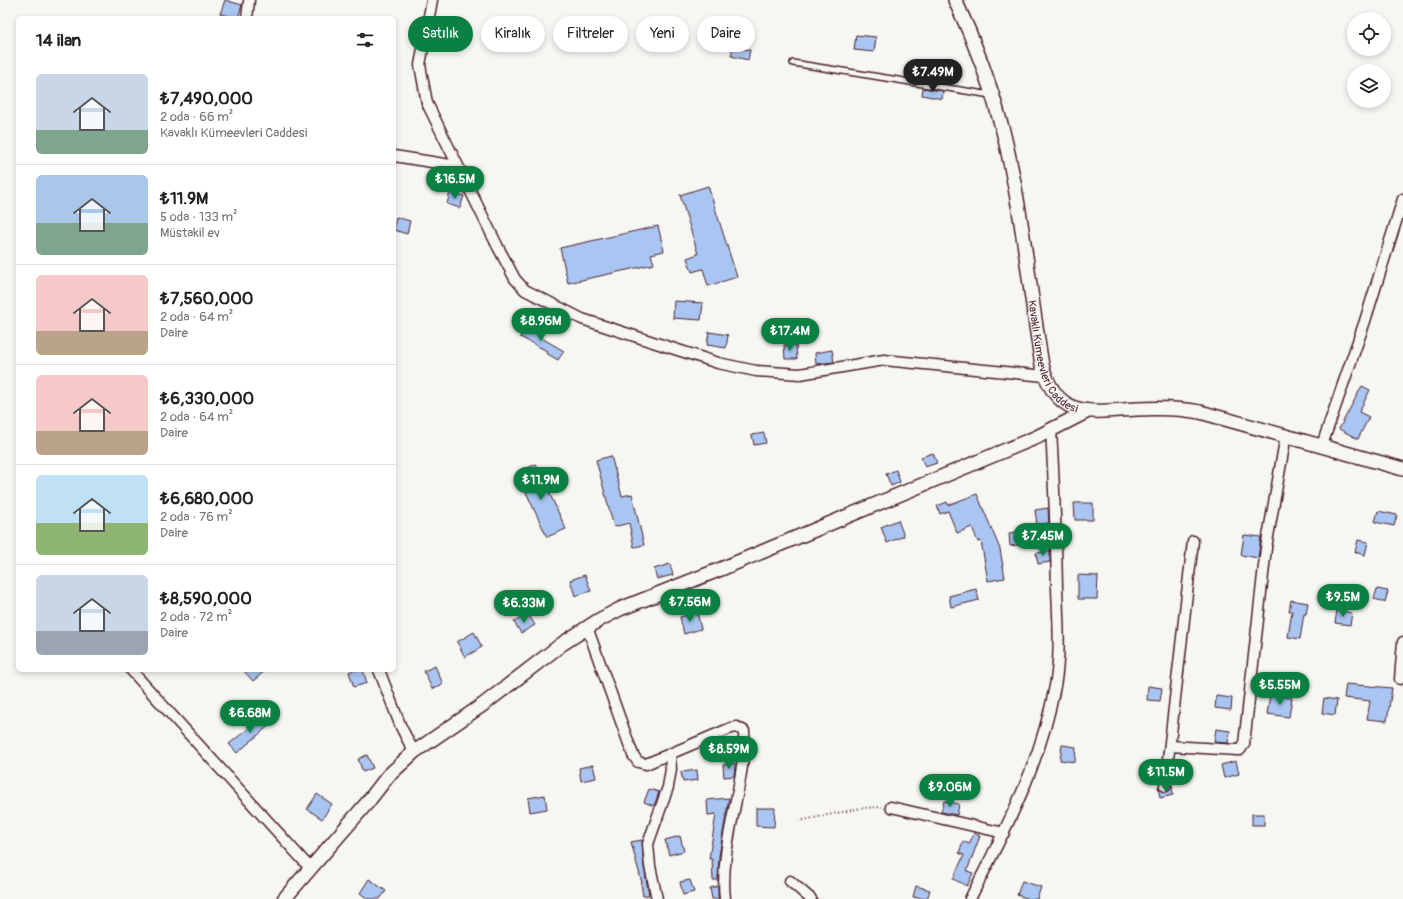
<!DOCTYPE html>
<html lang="tr">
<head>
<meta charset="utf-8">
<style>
  body { margin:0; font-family:Pangolin,sans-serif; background:#f2f2f2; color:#222; height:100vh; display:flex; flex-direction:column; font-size:15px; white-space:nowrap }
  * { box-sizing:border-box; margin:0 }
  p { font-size:13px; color:#767676 }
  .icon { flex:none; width:22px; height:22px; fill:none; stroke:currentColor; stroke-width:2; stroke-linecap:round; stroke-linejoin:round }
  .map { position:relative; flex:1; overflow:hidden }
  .drawer { position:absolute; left:16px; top:16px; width:380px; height:656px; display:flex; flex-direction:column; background:#fff; border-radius:6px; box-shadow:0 2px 6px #0003 }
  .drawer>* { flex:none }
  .guide { position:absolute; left:408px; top:16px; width:380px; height:36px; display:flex; gap:8px }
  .controls { position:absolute; left:1347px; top:12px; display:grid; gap:8px }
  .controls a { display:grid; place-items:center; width:44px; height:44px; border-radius:50%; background:#fff; box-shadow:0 2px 6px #0003; font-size:20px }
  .price { position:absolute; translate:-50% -34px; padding:0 9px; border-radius:14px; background:#0b8043; color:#fff; font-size:13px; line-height:26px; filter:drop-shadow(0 1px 2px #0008) }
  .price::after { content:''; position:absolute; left:50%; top:24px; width:12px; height:9px; margin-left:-6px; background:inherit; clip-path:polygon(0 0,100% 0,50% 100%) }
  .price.on { background:#222; color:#fff }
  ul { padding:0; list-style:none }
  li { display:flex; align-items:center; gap:12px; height:100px; padding:0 20px }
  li+li { border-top:1px solid #e0e0e0 }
  li span { display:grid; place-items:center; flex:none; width:112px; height:80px; border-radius:6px; color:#555 }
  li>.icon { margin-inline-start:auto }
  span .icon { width:48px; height:48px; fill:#fffc; stroke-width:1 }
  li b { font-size:17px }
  h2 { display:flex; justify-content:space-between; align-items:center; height:48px; padding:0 20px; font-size:17px }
  .pill { padding:0 14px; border-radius:18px; background:#fff; box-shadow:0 2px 6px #0003; font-size:14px; line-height:36px }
  .pill.on { background:#0b8043; color:#fff }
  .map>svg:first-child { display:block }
  .building { fill:#a9c5f1; stroke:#4a1f2b }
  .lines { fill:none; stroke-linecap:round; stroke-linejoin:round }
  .service-casing { stroke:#4a1f2b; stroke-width:8 }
  .minor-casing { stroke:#4a1f2b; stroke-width:13 }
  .tertiary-casing { stroke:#4a1f2b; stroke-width:16 }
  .path { stroke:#4a1f2b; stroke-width:2; stroke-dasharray:1 3; stroke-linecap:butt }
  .service { stroke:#f6f6f2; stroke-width:5 }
  .minor { stroke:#f6f6f2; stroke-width:10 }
  .tertiary { stroke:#f6f6f2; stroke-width:13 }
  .labels { text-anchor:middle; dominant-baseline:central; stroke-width:3; stroke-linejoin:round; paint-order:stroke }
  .street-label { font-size:11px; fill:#4a1f2b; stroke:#f6f6f2 }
</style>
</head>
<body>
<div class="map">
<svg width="1403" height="899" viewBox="0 0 1403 899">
  <rect width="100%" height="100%" fill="#f6f6f2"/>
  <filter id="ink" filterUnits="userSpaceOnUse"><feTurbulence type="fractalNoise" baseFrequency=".025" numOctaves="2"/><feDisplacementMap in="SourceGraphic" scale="8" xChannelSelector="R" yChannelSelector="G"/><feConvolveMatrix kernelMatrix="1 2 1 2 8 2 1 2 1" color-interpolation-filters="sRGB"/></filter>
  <g filter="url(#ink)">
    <g class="building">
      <path d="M225,0l17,5 -4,13 -18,-4z"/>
      <path d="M856,35l20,2 -2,15 -20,-2z"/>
      <path d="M733,47l17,3 -2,10 -17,-4z"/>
      <path d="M923,88l20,3 -1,8 -20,-4z"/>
      <path d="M708,186l29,91 -29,9 -5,-17 -11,3 -5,-14 11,-4 -18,-59z"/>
      <path d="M450,192l14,4 -4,12 -13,-4z"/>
      <path d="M396,217l14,4 -3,13 -13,-4z"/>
      <path d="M658,226l6,25 -13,3 3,10 -86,19 -8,-35z"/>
      <path d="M674,301l29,2 -2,17 -28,-2z"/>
      <path d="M527,324l14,7 -3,5 26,15 -6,9 -12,-7 1,-2 -27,-14z"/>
      <path d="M709,332l19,3 -2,13 -19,-3z"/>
      <path d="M784,345h12l1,14h-12z"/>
      <path d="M832,350l2,12 -18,2 -1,-11z"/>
      <path d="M1362,386l8,4 -11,22 10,5 -11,22 -19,-10z"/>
      <path d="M764,433l2,10 -12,2 -2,-10z"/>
      <path d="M933,453l4,10 -12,4 -4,-10z"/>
      <path d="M611,456l11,40 10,-2 12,51 -10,2 -5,-24 -15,4 -18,-67z"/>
      <path d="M536,464l30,65 -19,8 -30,-64z"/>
      <path d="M896,470l4,12 -9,4 -5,-12z"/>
      <path d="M977,494l23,55 5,29 -17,3 -7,-40 -3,1 -6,-15 -15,6 -9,-22 -8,3 -3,-8 10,-4 1,3z"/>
      <path d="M1074,503h19v17h-18z"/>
      <path d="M1048,508l1,15 -12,2 -2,-15z"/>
      <path d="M1378,511l19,4 -3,11 -19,-4z"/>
      <path d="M898,520l6,16 -17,7 -6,-16z"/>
      <path d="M1018,532v13l-8,1 -1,-13z"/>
      <path d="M1244,535l17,2 -3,21 -17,-3z"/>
      <path d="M1358,540l10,2 -3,13 -10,-3z"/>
      <path d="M1050,551v11l-12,2 -2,-11z"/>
      <path d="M670,564l3,11 -16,4 -3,-10z"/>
      <path d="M585,575l6,16 -16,5 -5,-16z"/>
      <path d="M1078,575l20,1 -1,23h-19z"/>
      <path d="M976,589l3,11 -28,7 -2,-11z"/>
      <path d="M1377,589l11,2 -3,11 -11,-3z"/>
      <path d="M1291,600l17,3 -2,11h-2l-4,25 -12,-2 4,-26h-3z"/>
      <path d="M1337,610l15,3 -2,12 -15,-2z"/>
      <path d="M697,612l4,17 -17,5 -4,-17z"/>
      <path d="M528,614l7,11 -14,8 -7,-11z"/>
      <path d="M474,632l8,15 -17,10 -8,-15z"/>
      <path d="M435,666l8,18 -11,5 -8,-18z"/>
      <path d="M243,670h23l-13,11z"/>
      <path d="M354,670h9l4,13 -13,4 -5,-15z"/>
      <path d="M1346,684l46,4 -5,33 -20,-2 3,-18 -26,-3z"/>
      <path d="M1148,686l14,2 -2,13 -13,-1z"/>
      <path d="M1270,695l22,3 -3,19 -22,-3z"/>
      <path d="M1216,696l16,2 -1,12 -16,-2z"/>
      <path d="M1324,698l13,2 -2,15 -13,-2z"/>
      <path d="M265,715l7,8 -35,30 -8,-9z"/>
      <path d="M1216,729l14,2 -2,12 -14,-1z"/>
      <path d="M1062,745l14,2 -1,15 -15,-2z"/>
      <path d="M367,755l6,13 -10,4 -5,-13z"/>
      <path d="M1236,761l3,13 -15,4 -3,-13z"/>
      <path d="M735,763l-1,13 -10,1 -1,-12z"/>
      <path d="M593,765l3,13 -15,3 -2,-13z"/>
      <path d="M697,770l1,10 -15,2 -2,-10z"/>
      <path d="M1172,785l1,10 -13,3 -2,-12 3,5 4,1 5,-2z"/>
      <path d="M649,789l10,3 -5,14 -10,-4z"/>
      <path d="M317,794l15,10 -10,15 -15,-10z"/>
      <path d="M545,795l2,14 -17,3 -2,-14z"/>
      <path d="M729,798l-10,58 -1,24h-5l-1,-21h-3l7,-45 -8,1 -1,-15z"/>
      <path d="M944,801l15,3 -2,11 -16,-3z"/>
      <path d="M756,808h19l-1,19 -18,-1z"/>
      <rect x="1252" y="814" width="12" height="11"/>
      <path d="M974,833l6,3 -13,35 6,2 -6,13 -14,-7 11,-24 -5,-2 4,-12 6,3z"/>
      <path d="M680,836l4,15 -15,4 -4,-15z"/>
      <path d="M642,840l2,27 5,28 -6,1 -2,-13h1l-11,-41z"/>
      <path d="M369,879l17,12 -6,8h-12l-8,-6z"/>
      <path d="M690,880l4,12 -11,3 -3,-13z"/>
      <path d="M1022,881l19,6 -4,12h-7l-13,-4z"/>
      <path d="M718,886v13h-6l-2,-11z"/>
      <path d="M916,886l14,4 -3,9 -14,-2z"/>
    </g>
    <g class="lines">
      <defs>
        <path id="service" d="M793,63l198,32"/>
        <g id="minor">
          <path d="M432,0l-12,65 7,38 71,144 17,32 10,11 57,29 136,44 38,8 44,3 84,-14 161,16"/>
          <path d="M247,18l2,-17"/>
          <path d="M394,156l63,10"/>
          <path d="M1322,445l43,-124 38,-122"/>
          <path d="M587,627l46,128 5,7 8,2 85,-36 6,-1 7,4c2,56 -25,112 -19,168"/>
          <path d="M131,670l180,199"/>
          <path d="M379,670l22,57 13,25"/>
          <path d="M1400,679l3,-37"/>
          <path d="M1170,746l67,4h3l4,-6 22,-196 20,-113"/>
          <path d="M1165,786l28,-245"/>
          <path d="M891,807l113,26"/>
          <path d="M790,881l21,18"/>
          <path d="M657,899l-7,-33 -2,-22 20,-57 3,-18 -1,-15"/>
          <path d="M970,899c36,-71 70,-133 85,-213 6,-32 3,-66 2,-99 -1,-53 -3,-105 -6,-158"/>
        </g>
        <g id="tertiary">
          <path id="s1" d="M955,0c20,42 36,86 48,131 19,77 26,156 39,234 15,55 48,47 94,44 22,-1 43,-1 64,3l203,57"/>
          <path d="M284,899l83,-96 21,-27 26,-24 70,-48 78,-60 37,-24 21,-11 101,-40 316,-132 49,-25"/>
        </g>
      </defs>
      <use href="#service" class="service-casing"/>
      <use href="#minor" class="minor-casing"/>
      <use href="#tertiary" class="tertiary-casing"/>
      <path class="path" d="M799,821l62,-13 21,-1"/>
      <use href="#service" class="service"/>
      <use href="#minor" class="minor"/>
      <use href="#tertiary" class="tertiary"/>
    </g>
  </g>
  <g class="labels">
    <g class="street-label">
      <text stroke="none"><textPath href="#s1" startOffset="374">Kavaklı Kümeevleri Caddesi</textPath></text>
    </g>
  </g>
</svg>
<div class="controls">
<a><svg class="icon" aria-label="locate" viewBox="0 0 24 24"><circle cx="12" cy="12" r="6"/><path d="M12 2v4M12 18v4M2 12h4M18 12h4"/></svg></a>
<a><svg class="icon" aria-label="layers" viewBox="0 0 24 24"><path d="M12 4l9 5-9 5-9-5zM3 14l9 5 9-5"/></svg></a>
</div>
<b class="price on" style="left:933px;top:93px">₺7.49M</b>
<b class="price" style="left:455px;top:200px">₺16.5M</b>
<b class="price" style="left:541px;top:342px">₺8.96M</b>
<b class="price" style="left:790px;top:352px">₺17.4M</b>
<b class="price" style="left:541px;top:501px">₺11.9M</b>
<b class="price" style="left:1043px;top:557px">₺7.45M</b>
<b class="price" style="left:1343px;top:618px">₺9.5M</b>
<b class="price" style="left:690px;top:623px">₺7.56M</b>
<b class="price" style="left:524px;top:624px">₺6.33M</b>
<b class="price" style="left:1280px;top:706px">₺5.55M</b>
<b class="price" style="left:250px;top:734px">₺6.68M</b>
<b class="price" style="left:729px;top:770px">₺8.59M</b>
<b class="price" style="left:1166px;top:793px">₺11.5M</b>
<b class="price" style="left:950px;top:808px">₺9.06M</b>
<div class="guide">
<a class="pill on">Satılık</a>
<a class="pill">Kiralık</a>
<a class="pill">Filtreler</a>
<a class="pill">Yeni</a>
<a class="pill">Daire</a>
</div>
<section class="drawer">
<h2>14 ilan<svg class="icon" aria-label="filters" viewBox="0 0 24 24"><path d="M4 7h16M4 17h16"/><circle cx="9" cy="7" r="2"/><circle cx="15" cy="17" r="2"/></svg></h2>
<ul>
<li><span style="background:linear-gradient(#c9d6e8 70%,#7fa58c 0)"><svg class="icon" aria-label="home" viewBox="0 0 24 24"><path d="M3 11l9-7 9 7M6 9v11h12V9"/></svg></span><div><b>₺7,490,000</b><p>2 oda · 66 m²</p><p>Kavaklı Kümeevleri Caddesi</p></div></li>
<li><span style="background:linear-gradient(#a9c7e8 60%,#7fa58c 0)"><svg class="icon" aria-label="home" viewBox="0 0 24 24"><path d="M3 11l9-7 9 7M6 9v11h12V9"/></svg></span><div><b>₺11.9M</b><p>5 oda · 133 m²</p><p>Müstakil ev</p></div></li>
<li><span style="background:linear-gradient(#f6c9c9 70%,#b9a48a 0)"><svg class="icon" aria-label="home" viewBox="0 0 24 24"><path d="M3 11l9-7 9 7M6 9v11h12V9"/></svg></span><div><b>₺7,560,000</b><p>2 oda · 64 m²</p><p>Daire</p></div></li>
<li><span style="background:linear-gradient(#f6c9c9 70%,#b9a48a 0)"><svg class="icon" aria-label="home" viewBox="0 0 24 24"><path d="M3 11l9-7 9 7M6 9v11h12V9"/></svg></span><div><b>₺6,330,000</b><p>2 oda · 64 m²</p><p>Daire</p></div></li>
<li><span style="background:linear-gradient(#bfe0f5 60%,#8fb573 0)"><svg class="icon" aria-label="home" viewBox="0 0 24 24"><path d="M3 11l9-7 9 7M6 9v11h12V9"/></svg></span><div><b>₺6,680,000</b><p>2 oda · 76 m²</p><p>Daire</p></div></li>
<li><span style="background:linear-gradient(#c9d6e8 70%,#9aa5b1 0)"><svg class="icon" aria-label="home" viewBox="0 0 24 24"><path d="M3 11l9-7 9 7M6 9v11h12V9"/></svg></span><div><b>₺8,590,000</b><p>2 oda · 72 m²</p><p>Daire</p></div></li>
</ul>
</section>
</div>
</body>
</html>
